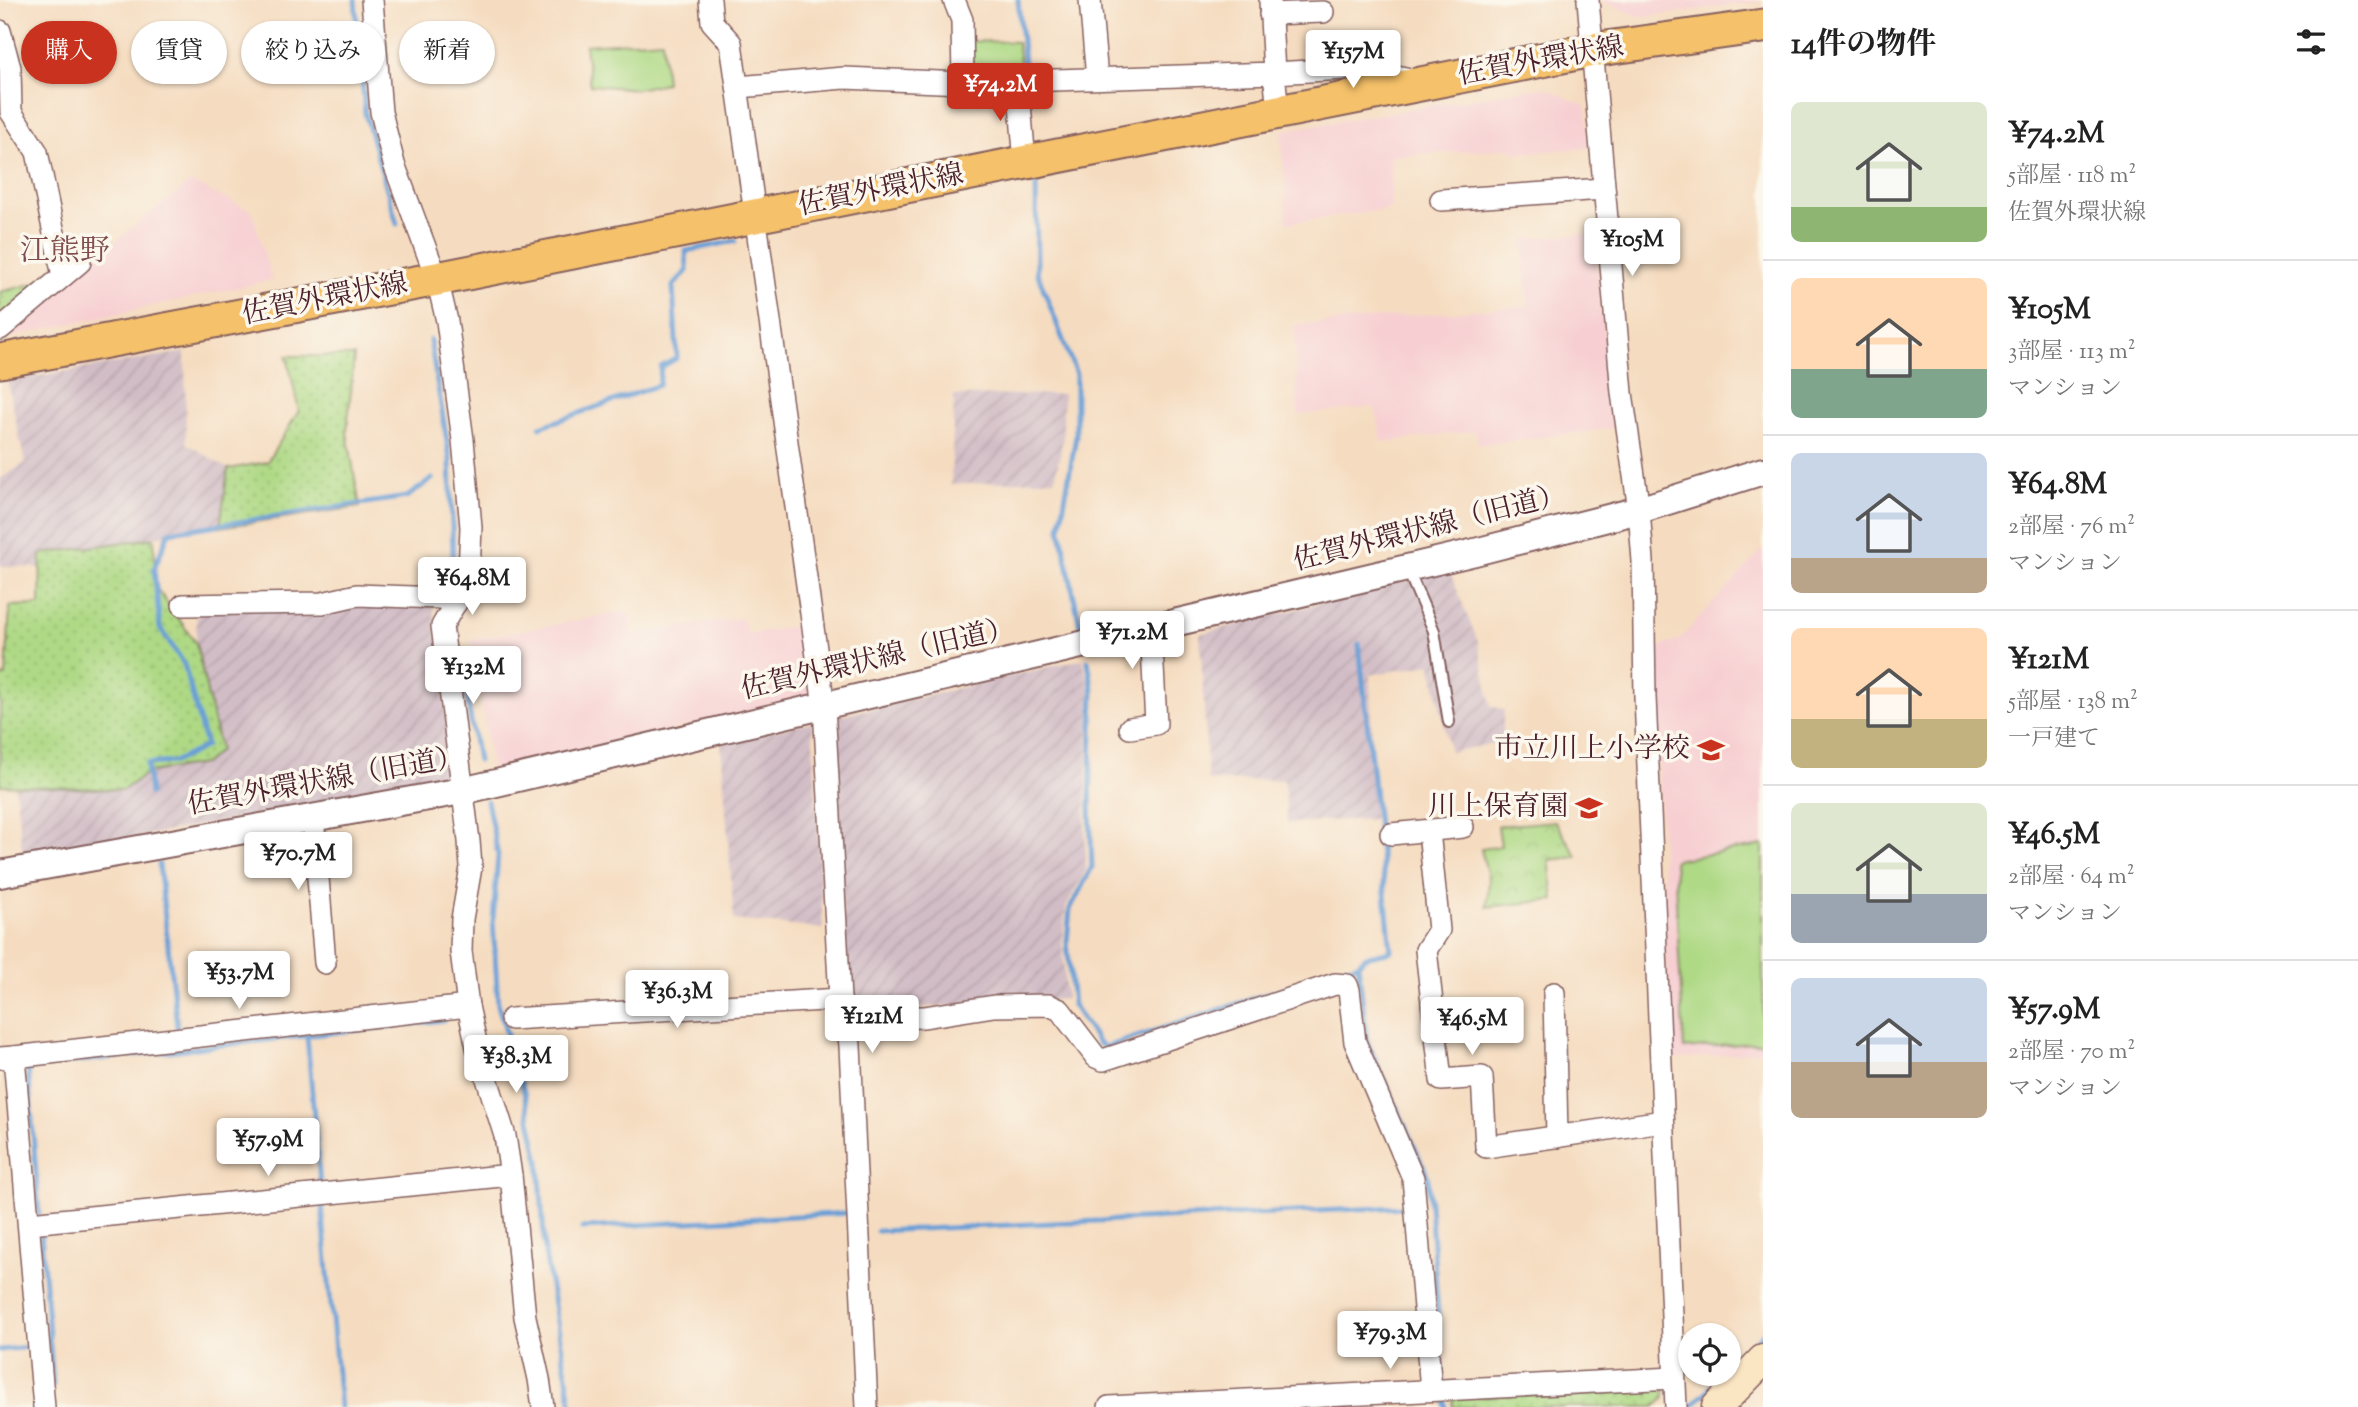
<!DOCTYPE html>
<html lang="ja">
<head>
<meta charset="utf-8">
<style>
  body { margin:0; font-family:"Sorts Mill Goudy","Noto Serif JP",serif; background:#f2f2f2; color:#222; height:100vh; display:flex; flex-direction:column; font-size:26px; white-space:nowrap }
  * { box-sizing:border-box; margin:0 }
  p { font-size:23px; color:#767676 }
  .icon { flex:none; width:38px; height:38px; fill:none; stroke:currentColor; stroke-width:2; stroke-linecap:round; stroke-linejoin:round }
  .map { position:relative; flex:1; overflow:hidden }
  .drawer { display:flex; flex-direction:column; background:#fff; width:595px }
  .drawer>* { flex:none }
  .hud { position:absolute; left:21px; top:21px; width:665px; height:63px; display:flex; gap:14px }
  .tools { position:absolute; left:1678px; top:1323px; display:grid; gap:14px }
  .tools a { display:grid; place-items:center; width:63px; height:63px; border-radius:50%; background:#fff; box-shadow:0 2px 5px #0004; font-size:35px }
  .price { position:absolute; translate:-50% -60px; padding:0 16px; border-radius:7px; background:#fff; color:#222; font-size:23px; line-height:46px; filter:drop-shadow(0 2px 4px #0008) }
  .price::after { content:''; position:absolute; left:50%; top:42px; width:21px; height:16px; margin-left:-10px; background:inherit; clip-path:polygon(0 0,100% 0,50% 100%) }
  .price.active { background:#c8321e; color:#fff }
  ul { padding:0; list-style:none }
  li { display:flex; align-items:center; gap:21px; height:175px; padding:0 28px }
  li+li { border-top:2px solid #e0e0e0 }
  li span { display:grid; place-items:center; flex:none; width:196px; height:140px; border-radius:10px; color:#555 }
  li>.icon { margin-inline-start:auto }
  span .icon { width:84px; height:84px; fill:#fffc; stroke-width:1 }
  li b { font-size:30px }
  h2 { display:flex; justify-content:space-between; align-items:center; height:84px; padding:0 28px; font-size:30px }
  .tag { padding:0 24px; border-radius:32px; background:#fff; box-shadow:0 2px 5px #0004; font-size:24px; line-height:63px }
  .tag.active { background:#c8321e; color:#fff }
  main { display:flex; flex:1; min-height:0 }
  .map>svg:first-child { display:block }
  .built { fill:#f7cfd2 }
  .industrial { fill:url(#industrial-furrows) }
  .grass { fill:url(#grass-dots); stroke:#7c7c58; stroke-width:2 }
  .park { fill:url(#park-crowns); stroke:#7c7c58; stroke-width:2 }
  .garden { fill:#afd985; stroke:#7c7c58; stroke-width:2 }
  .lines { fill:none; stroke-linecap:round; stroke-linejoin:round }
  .stream { stroke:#699fd6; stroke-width:5 }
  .service-casing { stroke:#86615f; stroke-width:14 }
  .minor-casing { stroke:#86615f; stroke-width:24 }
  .tertiary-casing { stroke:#86615f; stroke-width:30 }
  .secondary-casing { stroke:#86615f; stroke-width:33 }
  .primary-casing { stroke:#86615f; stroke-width:37 }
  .service { stroke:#fff; stroke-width:10 }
  .minor { stroke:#fff; stroke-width:21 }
  .tertiary { stroke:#fff; stroke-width:26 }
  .secondary { stroke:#fbe6c4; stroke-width:30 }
  .primary { stroke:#f5c16b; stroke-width:33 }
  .labels { text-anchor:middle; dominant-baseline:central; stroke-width:7; stroke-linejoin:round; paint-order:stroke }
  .street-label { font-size:28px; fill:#4a1f2b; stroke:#fbf7ec }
  .poi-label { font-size:28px; fill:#4a1f2b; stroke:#fbf7ec; text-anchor:end }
  .neighbourhood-label { font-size:30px; fill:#814e4f; stroke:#fbf7ec }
</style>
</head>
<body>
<main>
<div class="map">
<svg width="1763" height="1407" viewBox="0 0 1763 1407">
  <defs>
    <pattern id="industrial-furrows" width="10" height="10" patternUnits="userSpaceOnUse" patternTransform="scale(1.75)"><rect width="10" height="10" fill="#d2bdc6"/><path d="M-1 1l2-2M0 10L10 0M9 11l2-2" fill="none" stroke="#b6a2aa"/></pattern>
    <pattern id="grass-dots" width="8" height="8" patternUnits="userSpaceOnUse" patternTransform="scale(1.75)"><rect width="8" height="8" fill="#afd985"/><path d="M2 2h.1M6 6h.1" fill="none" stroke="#98ba73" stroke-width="1.8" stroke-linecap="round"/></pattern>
    <pattern id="park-crowns" width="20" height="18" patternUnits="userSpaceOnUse" patternTransform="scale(1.75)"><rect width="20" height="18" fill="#afd985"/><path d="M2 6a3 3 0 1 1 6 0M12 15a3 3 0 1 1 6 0" fill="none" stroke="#98ba73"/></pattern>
  </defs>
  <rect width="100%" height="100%" fill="#fbf7ec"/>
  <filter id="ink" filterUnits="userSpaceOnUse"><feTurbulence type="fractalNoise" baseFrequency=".0143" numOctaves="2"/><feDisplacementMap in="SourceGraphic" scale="14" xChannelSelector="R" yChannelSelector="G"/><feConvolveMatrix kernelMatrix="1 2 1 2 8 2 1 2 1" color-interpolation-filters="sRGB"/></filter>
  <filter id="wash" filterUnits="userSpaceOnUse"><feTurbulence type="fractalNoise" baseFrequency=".00686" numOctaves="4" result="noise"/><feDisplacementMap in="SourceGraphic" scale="28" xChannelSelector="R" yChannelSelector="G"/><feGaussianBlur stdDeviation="1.57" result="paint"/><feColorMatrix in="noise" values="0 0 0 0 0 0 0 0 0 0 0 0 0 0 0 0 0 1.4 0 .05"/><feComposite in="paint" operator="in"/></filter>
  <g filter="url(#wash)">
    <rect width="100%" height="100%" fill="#f5dcc0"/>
    <g class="built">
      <path d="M1601,0h162v1l-123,16z"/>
      <path d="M1543,87l43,19 3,42 -74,5 -2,-5 -122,8v53l-104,14 -6,-92z"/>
      <path d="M190,182l62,29 20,69 -272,59v-5z"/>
      <path d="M1595,233l5,66 16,129 -137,17 -4,-14 -93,11 -7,-35 -77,8 -4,-90 234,-19 -5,-67z"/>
      <path d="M1763,549v502l-93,9 -16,-411 26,-10z"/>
      <path d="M628,611l6,23 108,-16 6,16 55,-9 8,73 -319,72 -21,-130z"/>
    </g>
    <g class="industrial">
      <path d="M185,352l1,91 42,26 -8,58 -179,27 -1,14 -40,-2v-87l25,-16 -18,-82z"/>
      <path d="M1063,394v45l-8,40 -104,6 3,-89z"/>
      <path d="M1449,570l29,72 13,64 13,4 -2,32 -52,10 -19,-88 -61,11 4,144 -87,4 -3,-43 -76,1 -8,-147z"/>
      <path d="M433,604l20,175 -430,79 -8,-72 108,4 26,-18 55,-8 16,-14 -24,-107 1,-35z"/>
      <path d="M1083,659l7,32 -5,127 1,52 -20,37 -4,34 4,58 -213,12 -7,-9 -11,-285z"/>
      <path d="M812,722l11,207 -89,-9 -13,-177z"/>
    </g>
    <g class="grass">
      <path d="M51,279l-51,40v-27z"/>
      <path d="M287,356h67l-7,76 13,75 -140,20 8,-58 39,-7 32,-51z"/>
      <path d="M154,538l1,48 41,57 24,107 -16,14 -55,8 -26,18 -123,-5v-108l6,-1 4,-70 30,-1 1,-51z"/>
      <path d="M1664,1387l1,11 -11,9h-201v-9z"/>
    </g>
    <path class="park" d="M1555,821l22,36 -28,3 5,40 -67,7 2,-26 -8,-32 20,-3 -3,-20z"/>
    <g class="garden">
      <path d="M662,40l4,43 -29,6 -47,-4 -5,-40z"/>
      <path d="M967,41l50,1 5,32 -55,4z"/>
      <path d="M1763,845v197l-79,7 -10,-189z"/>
    </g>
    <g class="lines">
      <g class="stream">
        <path d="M355,0l10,113 32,111"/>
        <path d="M1018,0l7,72"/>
        <path d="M1036,183l1,89 39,102v62l-16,92 21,103"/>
        <path d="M430,340l20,119 4,132"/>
        <path d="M540,427l119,-42 2,-18 16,-9 -4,-72 14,-15 -1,-20 49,-10"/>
        <path d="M455,618l1,17 22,126"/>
        <path d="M1088,661l5,30 -3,115 2,61 -22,42 -3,33 6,63 26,39 7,3 252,-83 9,77 61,136 15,203"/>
        <path d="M150,794l-3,-30 27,-2 32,-16 -22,-82 -24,-36 -6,-59 15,-37 238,-35 25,-18"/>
        <path d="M487,801l11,54 -5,65 5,85 26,87 15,69 6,92 27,154"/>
        <path d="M159,864l18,163"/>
        <path d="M1358,964l7,-7 26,-6 -32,-307"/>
        <path d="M834,1012l6,31"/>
        <path d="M307,1036l13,148"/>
        <path d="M322,1206l18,201"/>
        <path d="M39,1213l-11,-146 416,-47"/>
        <path d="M582,1228l266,-15"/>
        <path d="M877,1231l527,-24"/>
        <path d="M41,1234l12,151"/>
        <path d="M0,1350l29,-3"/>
        <path d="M1729,1368l34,-34"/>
        <path d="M1445,1401l1,6"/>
        <path d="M1691,1407l33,-33"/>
      </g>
    </g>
  </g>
  <g filter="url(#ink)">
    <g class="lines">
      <defs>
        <path id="service" d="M1407,568l27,63 15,91"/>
        <g id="minor">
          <path d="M372,0l9,112 13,52 43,115 10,42 16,119 8,87 -2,45 -4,15 -23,39 27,215 2,26 -9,52 -1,32 7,55 9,41 28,89 6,39 14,142 14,62 4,28"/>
          <path d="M710,0l2,22 19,21 93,663 16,293 7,20 3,27 17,361"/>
          <path d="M954,0l8,20 1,63"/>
          <path d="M1090,0l7,78"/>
          <path d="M1588,0l34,393 17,117 4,51 2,136 31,710"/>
          <path d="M1270,14l53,-2"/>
          <path d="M0,31l10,37 1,44 26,40 26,124"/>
          <path d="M1018,81l7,81"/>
          <path d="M738,87l106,-9 119,5 311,-10 -4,-73"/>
          <path d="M1278,111l-4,-38 87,-5 53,12"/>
          <path d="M1441,200l162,-11"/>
          <path d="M0,329l80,-67"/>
          <path d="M183,605l139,-2 35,-8 83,3 16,5"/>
          <path d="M1130,728l26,-4 -5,-96"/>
          <path d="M313,817l12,146"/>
          <path d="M1429,831l10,99 -13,20 15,130 41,-3 4,70 177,-26"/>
          <path d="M1391,834l72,-7"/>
          <path d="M1554,993l3,144"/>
          <path d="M511,1019l329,-20"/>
          <path d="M847,1019l77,-2 70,-11 55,-1 11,5 36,47 7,3 232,-76 12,1 2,5 6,52 58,136 18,212"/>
          <path d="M14,1057l454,-51"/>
          <path d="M0,1058l14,-1 30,350"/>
          <path d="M30,1223l481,-48"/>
          <path d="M1109,1407l565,-29"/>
        </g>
        <path id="tertiary" d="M0,874l462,-83 1013,-239 164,-42 124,-39"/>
        <path id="secondary" d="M1717,1407l46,-47"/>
        <path id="primary" d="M0,361l437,-82 1155,-229 171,-24"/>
      </defs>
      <use href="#service" class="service-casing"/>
      <use href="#minor" class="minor-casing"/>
      <use href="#tertiary" class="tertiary-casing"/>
      <use href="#secondary" class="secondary-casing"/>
      <use href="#primary" class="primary-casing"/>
      <use href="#service" class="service"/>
      <use href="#minor" class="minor"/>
      <use href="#tertiary" class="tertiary"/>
      <use href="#secondary" class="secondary"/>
      <use href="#primary" class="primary"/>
    </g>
  </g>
  <defs>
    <symbol id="school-bare" viewBox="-9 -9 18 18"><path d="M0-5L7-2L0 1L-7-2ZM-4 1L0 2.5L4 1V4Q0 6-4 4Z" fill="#c8321e" stroke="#fbf7ec" stroke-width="2.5" paint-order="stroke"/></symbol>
  </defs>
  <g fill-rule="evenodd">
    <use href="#school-bare" x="1692" y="731" width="38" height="38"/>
    <use href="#school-bare" x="1570" y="789" width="38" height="38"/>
  </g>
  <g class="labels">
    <g class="street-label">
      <text transform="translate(1541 62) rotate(-10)">佐賀外環状線</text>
      <text transform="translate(881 191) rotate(-11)">佐賀外環状線</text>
      <text transform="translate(325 300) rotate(-11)">佐賀外環状線</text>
      <text transform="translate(1430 529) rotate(-14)">佐賀外環状線（旧道）</text>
      <text transform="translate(878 660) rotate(-13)">佐賀外環状線（旧道）</text>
      <text transform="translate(326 782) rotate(-10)">佐賀外環状線（旧道）</text>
    </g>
    <g class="poi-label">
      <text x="1690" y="750">市立川上小学校</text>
      <text x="1568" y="808">川上保育園</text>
    </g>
    <g class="neighbourhood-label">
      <text x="65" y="252">江熊野</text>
    </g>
  </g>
</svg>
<div class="tools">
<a><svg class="icon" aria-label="locate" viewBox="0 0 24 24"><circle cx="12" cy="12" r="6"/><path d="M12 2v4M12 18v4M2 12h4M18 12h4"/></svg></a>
</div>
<b class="price" style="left:1353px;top:90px">¥157M</b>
<b class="price active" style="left:1000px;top:123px">¥74.2M</b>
<b class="price" style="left:1632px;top:278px">¥105M</b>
<b class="price" style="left:472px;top:617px">¥64.8M</b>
<b class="price" style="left:1132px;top:671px">¥71.2M</b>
<b class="price" style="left:473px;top:706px">¥132M</b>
<b class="price" style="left:298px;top:892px">¥70.7M</b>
<b class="price" style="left:239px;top:1011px">¥53.7M</b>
<b class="price" style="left:677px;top:1030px">¥36.3M</b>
<b class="price" style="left:872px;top:1055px">¥121M</b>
<b class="price" style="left:1472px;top:1057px">¥46.5M</b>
<b class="price" style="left:516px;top:1095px">¥38.3M</b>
<b class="price" style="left:268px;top:1178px">¥57.9M</b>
<b class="price" style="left:1390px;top:1371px">¥79.3M</b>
<div class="hud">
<a class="tag active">購入</a>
<a class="tag">賃貸</a>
<a class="tag">絞り込み</a>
<a class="tag">新着</a>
</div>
</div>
<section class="drawer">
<h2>14件の物件<svg class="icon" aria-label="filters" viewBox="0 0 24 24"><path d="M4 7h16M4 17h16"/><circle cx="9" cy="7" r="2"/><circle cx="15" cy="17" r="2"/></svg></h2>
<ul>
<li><span style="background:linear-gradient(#dfe7d0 75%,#8fb573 0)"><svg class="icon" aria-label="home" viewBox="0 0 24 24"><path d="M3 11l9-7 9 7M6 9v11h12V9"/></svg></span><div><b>¥74.2M</b><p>5部屋 · 118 m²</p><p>佐賀外環状線</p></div></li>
<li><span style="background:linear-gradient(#ffd9b3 65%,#7fa58c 0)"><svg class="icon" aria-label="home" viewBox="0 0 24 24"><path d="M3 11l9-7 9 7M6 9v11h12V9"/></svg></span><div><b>¥105M</b><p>3部屋 · 113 m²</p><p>マンション</p></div></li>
<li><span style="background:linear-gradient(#c9d6e8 75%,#b9a48a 0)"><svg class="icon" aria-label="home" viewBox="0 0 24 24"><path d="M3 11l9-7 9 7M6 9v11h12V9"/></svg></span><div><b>¥64.8M</b><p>2部屋 · 76 m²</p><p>マンション</p></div></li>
<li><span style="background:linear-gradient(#ffd9b3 65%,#c2b280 0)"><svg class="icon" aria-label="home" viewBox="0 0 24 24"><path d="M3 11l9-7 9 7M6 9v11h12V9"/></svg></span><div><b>¥121M</b><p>5部屋 · 138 m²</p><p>一戸建て</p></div></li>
<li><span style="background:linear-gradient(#dfe7d0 65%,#9aa5b1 0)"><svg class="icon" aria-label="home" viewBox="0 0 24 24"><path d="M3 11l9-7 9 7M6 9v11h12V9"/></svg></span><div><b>¥46.5M</b><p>2部屋 · 64 m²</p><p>マンション</p></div></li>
<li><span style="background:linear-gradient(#c9d6e8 60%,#b9a48a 0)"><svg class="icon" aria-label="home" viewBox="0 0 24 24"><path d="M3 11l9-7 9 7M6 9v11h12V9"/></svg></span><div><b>¥57.9M</b><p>2部屋 · 70 m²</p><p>マンション</p></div></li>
</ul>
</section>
</main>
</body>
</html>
